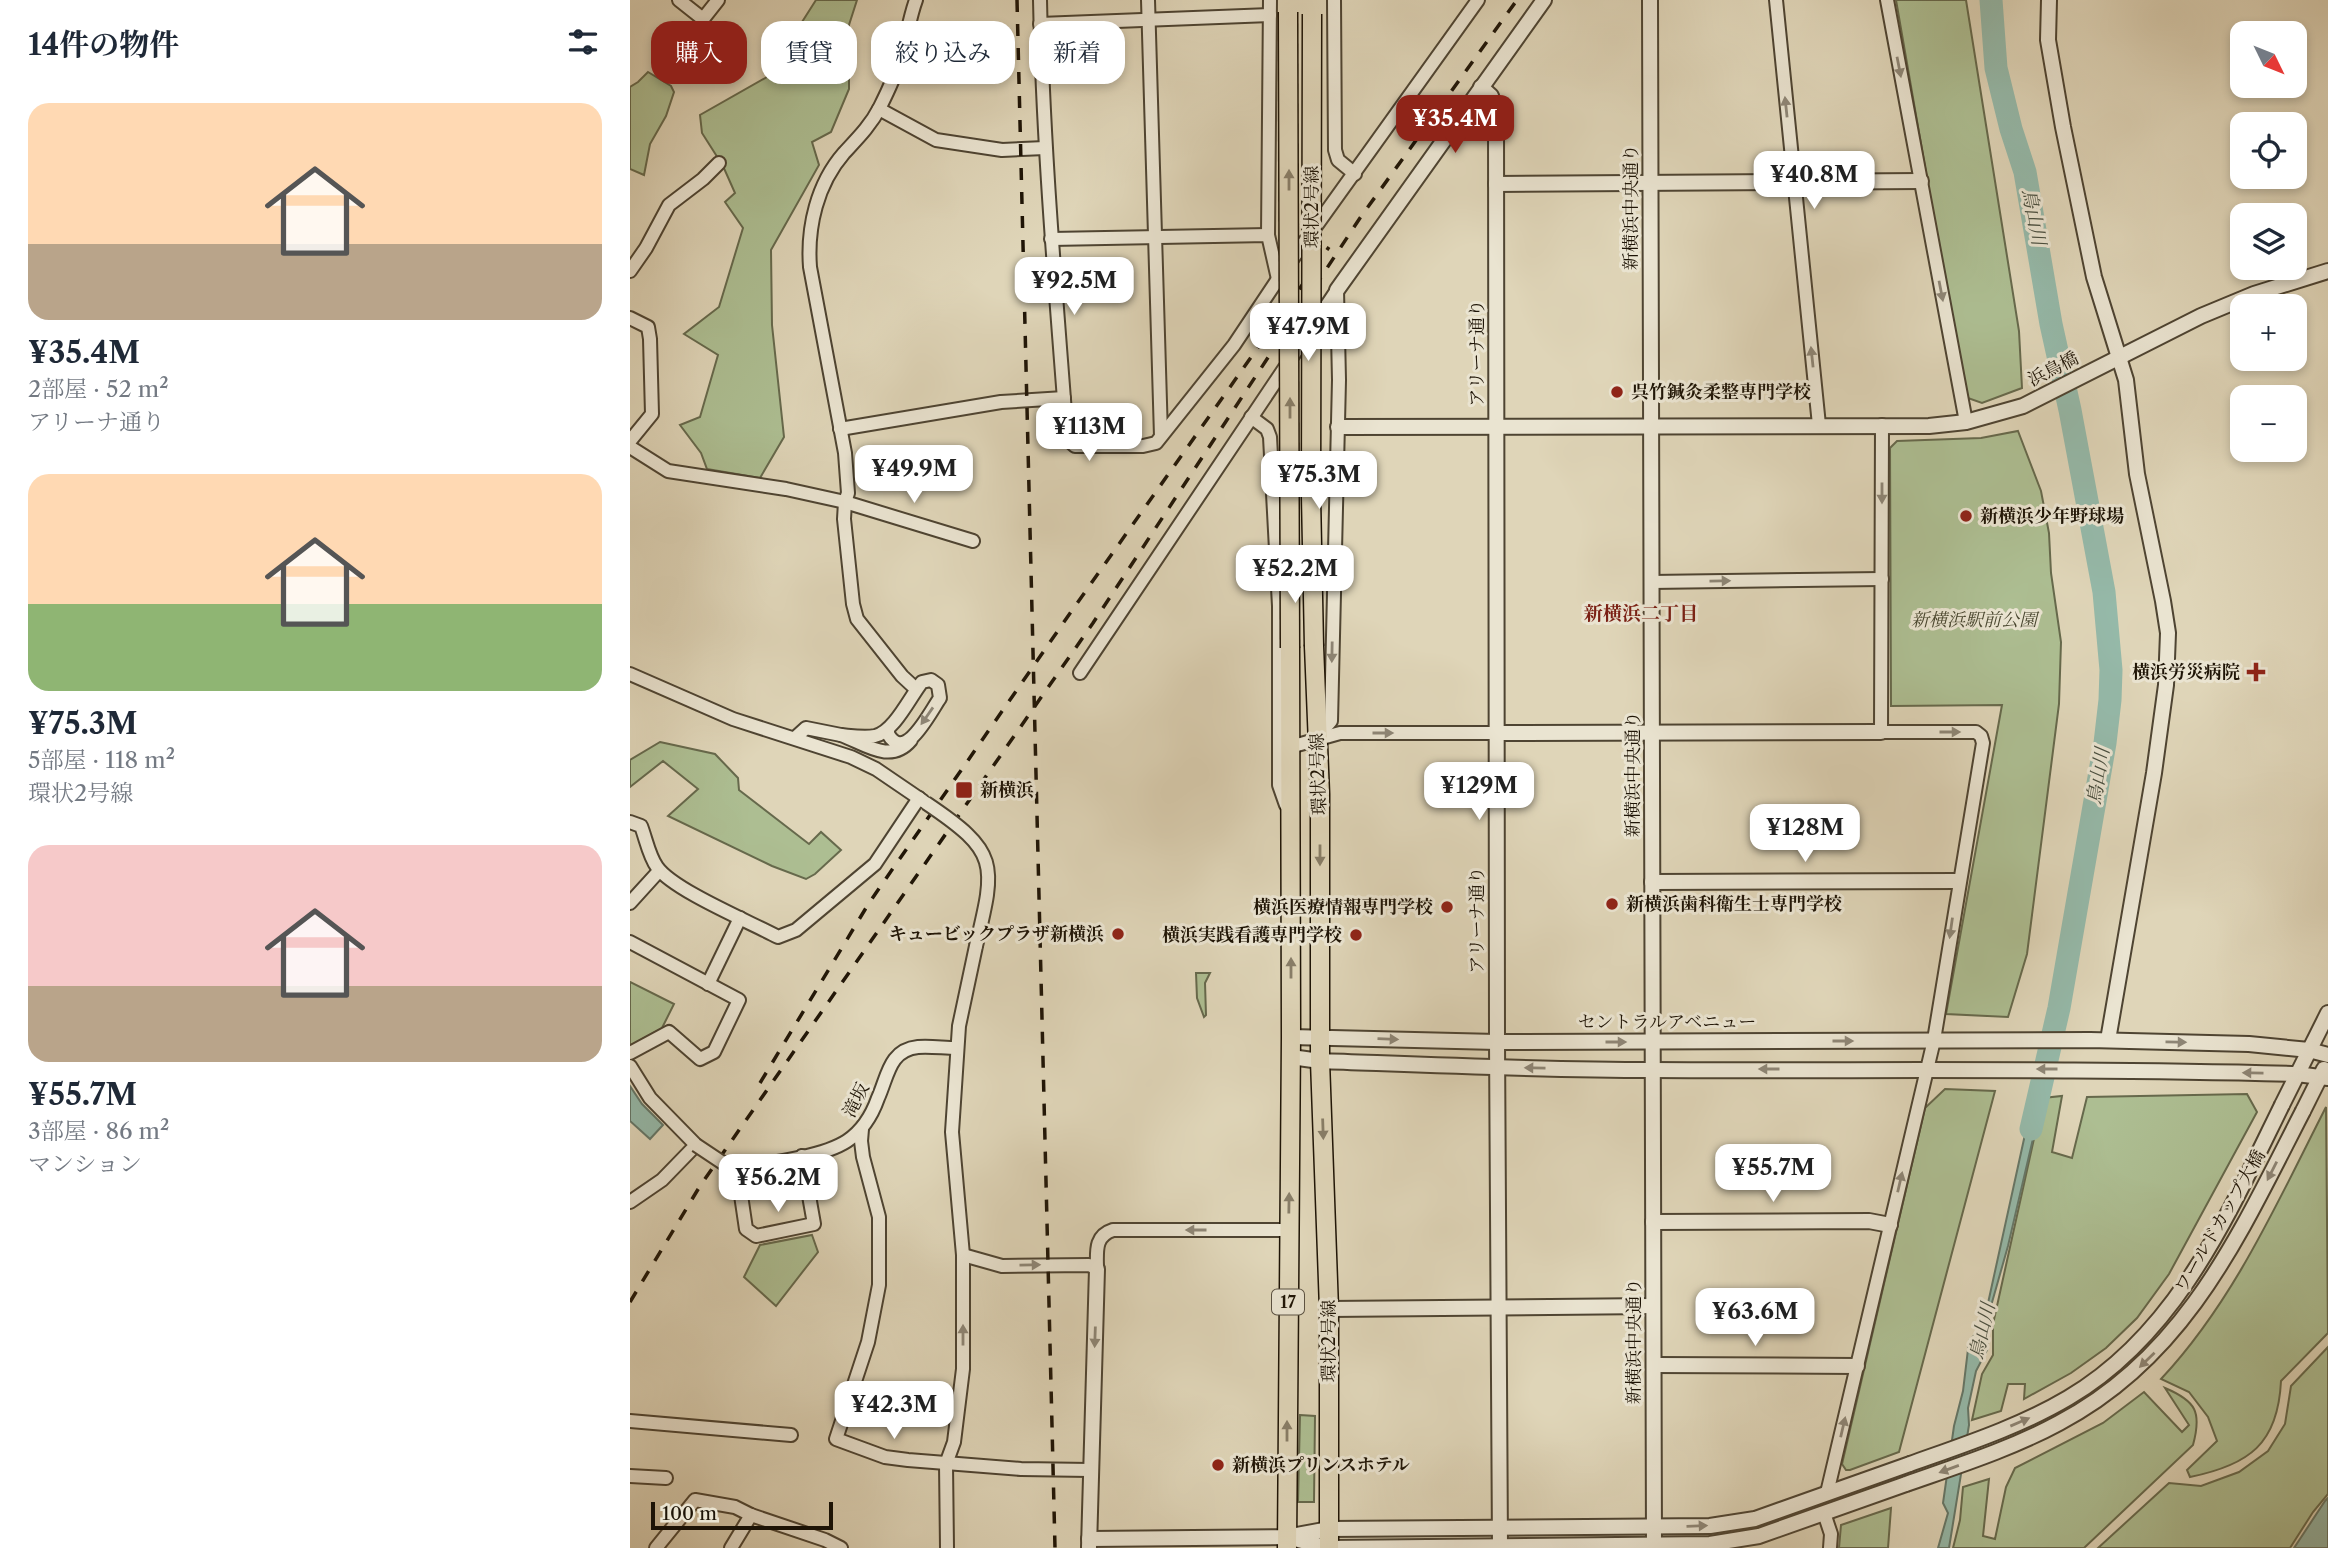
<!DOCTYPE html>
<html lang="ja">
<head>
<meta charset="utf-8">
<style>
  body { margin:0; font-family:"Libre Caslon Text","Noto Serif JP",serif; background:#f2f2f3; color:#1f2937; height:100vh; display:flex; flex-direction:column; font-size:26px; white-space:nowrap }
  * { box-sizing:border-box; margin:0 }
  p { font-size:23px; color:#747a83 }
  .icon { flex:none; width:38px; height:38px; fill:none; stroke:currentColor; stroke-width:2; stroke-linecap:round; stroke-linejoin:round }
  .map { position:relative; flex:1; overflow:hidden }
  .details { display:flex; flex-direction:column; background:#fff; width:630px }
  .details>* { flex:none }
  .guide { position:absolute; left:21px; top:21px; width:665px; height:63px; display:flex; gap:14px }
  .needle { width:46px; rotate:133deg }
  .tools { position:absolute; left:1600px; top:21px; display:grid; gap:14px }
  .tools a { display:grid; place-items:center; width:77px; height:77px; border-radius:14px; background:#fff; box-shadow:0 4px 10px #0003; font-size:35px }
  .scale { position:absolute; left:21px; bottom:18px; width:182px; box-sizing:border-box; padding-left:7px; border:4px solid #1e1406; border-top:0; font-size:19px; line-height:24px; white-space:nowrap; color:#1e1406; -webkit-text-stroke:5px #eae4d1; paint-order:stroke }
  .price { position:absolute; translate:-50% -60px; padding:0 16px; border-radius:14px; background:#fff; color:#222; font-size:23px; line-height:46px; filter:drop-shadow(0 2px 4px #0008) }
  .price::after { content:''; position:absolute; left:50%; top:42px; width:21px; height:16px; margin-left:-10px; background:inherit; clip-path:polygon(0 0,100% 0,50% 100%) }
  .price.active { background:#8f2418; color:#fff }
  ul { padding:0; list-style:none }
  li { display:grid; align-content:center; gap:14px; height:371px; padding:0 28px }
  li span { display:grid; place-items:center; height:217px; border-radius:21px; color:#555 }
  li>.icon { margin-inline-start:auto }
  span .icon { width:126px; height:126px; fill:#fffc; stroke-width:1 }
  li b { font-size:30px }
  h2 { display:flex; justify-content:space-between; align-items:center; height:84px; padding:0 28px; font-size:30px }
  .pill { padding:0 24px; border-radius:21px; background:#fff; box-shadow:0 4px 10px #0003; font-size:24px; line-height:63px }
  .pill.active { background:#8f2418; color:#fff }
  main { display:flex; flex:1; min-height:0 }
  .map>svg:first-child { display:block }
  .green { fill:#adbe92; stroke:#66694c; stroke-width:2 }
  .water { fill:#95b9a9; stroke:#657768; stroke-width:2 }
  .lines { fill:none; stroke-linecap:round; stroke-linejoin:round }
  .river { stroke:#95b9a9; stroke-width:23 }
  .minor-casing { stroke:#4e4432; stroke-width:16 }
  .tertiary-casing { stroke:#4e4432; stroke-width:18 }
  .primary-casing { stroke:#1e1406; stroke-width:21 }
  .minor { stroke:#eae4d1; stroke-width:12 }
  .tertiary { stroke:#eae4d1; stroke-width:14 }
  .primary { stroke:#dfd5b8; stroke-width:18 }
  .rail { stroke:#1e1406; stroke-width:3.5; stroke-dasharray:12 12; stroke-linecap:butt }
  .minor-bridge-casing { stroke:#4e4432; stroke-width:16; stroke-linecap:butt }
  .tertiary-bridge-casing { stroke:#4e4432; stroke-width:18; stroke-linecap:butt }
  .primary-bridge-casing { stroke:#1e1406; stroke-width:21; stroke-linecap:butt }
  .minor-bridge { stroke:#eae4d1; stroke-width:12 }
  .tertiary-bridge { stroke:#eae4d1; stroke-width:14 }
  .primary-bridge { stroke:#dfd5b8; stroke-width:18 }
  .oneway { fill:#8e8676 }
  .oneway2 { fill:#887e68 }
  .poi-dot { fill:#8f2418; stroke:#eae4d1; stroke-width:2.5 }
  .labels { text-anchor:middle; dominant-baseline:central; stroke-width:6; stroke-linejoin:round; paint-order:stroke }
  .shield { fill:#eae4d1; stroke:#5b5243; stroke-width:2 }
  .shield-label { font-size:16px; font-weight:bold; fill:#1e1406 }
  .street-label { font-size:18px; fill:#1e1406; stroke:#eae4d1 }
  .poi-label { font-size:18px; font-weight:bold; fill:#1e1406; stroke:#eae4d1; text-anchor:start }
  .park-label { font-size:18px; font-style:italic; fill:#494730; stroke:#eae4d1 }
  .water-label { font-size:19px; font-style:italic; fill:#484e3f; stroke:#eae4d1 }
  .neighbourhood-label { font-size:19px; font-weight:bold; fill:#7a1f14; stroke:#eae4d1 }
</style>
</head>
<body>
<main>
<section class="details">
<h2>14件の物件<svg class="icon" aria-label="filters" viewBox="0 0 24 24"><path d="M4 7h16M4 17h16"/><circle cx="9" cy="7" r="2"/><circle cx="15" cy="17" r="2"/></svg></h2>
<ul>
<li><span style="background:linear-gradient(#ffd9b3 65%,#b9a48a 0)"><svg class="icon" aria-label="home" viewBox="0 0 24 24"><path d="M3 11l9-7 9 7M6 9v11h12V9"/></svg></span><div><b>¥35.4M</b><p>2部屋 · 52 m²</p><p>アリーナ通り</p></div></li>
<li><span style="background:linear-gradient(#ffd9b3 60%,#8fb573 0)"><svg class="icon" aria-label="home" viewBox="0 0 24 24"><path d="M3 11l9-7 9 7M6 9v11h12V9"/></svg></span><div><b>¥75.3M</b><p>5部屋 · 118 m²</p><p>環状2号線</p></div></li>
<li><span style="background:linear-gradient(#f6c9c9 65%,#b9a48a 0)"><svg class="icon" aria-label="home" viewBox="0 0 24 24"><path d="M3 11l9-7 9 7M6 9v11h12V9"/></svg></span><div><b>¥55.7M</b><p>3部屋 · 86 m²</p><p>マンション</p></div></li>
</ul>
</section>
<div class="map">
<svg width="1698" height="1548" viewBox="0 0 1698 1548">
  <rect width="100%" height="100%" fill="#dfd5b8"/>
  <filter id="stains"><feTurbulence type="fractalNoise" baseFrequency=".00286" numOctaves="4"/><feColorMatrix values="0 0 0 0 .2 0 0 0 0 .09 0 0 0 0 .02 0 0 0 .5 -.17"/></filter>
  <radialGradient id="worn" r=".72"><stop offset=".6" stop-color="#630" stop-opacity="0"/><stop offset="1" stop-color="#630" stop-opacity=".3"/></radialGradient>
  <g class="green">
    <path d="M186,0h41l-8,25v64l-18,43 -19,10 7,23 -48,85 1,75 12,112 -24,41 -53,-9 -6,-16 -21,-28 20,-8 18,-62 -34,-21 35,-27 24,-79 -18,-26 10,-9 -12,-27 -21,-33 -2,-18 67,-38z"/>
    <path d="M1266,0h70l53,331 3,57 -40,15 -17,-6z"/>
    <path d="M18,72l23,14 3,6 -8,24 -16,28 -6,31 -14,-6v-82l8,-5z"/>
    <path d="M1388,431l23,60 8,42 2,40 10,69 -2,62 -32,250 -19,63 -62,-3 56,-309 -111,1 -1,-258 7,-7 84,-3z"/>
    <path d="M30,742l55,12 23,24 1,12 70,54 12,-12 20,18 -26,24 -9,5 -34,-13 -104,-50 30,-27 -35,-28 -33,26v-27z"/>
    <path d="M566,973h14l-5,10 1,32 -2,2 -7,-19z"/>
    <path d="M0,982l44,22 -12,24 -32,18z"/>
    <path d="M1315,1089l50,2 -96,361 -49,18h-4l-4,-6 83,-356z"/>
    <path d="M1617,1094l10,18 -88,162 -32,44 -31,30 -35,25 -47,26 1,-15h-17l-7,27 -29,9 10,-46 11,-19v-31l50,-226 19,-2 -10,56 20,6 15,-61z"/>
    <path d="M1696,1107l2,226 -47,48c-3,63 -32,84 -91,96l-3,-7 30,-29 -9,-24 -19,-25 -28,-13c73,-78 117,-178 165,-272z"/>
    <path d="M182,1235l6,17 -42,54 -32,-29 16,-32z"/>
    <path d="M1698,1347v147l-15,18 -23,36h-192l71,-65 32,3 38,-14 29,-21 17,-27 6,-38z"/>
    <path d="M1535,1388c31,13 37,24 28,57l-109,103h-131l7,-28 3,-33 26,-8 -6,57 12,3 11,-52 9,-19 88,-45 41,-31 38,40 7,-7z"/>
    <path d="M670,1415l15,1 -1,86h-16z"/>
    <path d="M1261,1508l-3,40h-49l2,-23z"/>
  </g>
  <g class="water">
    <path d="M0,1086l12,18 21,21 -13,14 -20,-18z"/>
    <path d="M1403,1098l9,2 -34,146 -21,74 1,28 -12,23 -8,37 1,17 -20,123h-11l10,-35 -5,-10 11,-77 9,-35 6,-50 14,-15z"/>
    <path d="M1698,1498v50h-34l31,-47z"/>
  </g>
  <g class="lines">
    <path class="river" d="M1361,0l5,68 15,61 14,43 26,152 19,86 34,182 7,78 -1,30 -5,43 -46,265 -28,121"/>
    <defs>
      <g id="minor">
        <path d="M49,0l24,19 15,-19"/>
        <path d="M286,0c-7,19 -9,38 -15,57 -5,17 -13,34 -21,50 -9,18 -22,31 -36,46 -27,31 -37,74 -34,114l35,186 3,40 -3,9 -1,17 9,85 4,15 45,57 14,13"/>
        <path d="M410,0c3,147 16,292 27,439l8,7h68l13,-3 78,-98 44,-66 200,-279"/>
        <path d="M518,0l13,436"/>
        <path d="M704,0l1,150 3,10 17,14"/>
        <path d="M1146,0l43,425"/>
        <path d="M1257,0l79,422"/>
        <path d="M410,24l230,-9"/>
        <path d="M249,109l57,31 66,10 43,-2"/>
        <path d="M638,235l2,-235"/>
        <path d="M421,239l217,-4 10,44"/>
        <path d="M0,271l16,-23 23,-43 34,-26 16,-16"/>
        <path d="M0,318l18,9 2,12 2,75 -22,27"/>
        <path d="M621,417l16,12 3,8 9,169v179l7,20"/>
        <path d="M210,429l161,-27 63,-4"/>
        <path d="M0,447l38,24 118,18 59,13 128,39"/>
        <path d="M1021,582l231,-3"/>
        <path d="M450,673l257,-383"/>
        <path d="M0,674l103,45 118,38 25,12 47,32"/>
        <path d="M258,730v4c17,30 42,-22 52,-36l-2,-13 -7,-5 -9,2c-12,15 -28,50 -47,54 -11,2 -23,0 -34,-1 23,8 49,30 70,5"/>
        <path d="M165,738l11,-10 35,7"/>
        <path d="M686,738l15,-17 8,-341 -2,-90"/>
        <path d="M660,747l50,-14h156"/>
        <path d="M0,822l11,4c5,13 8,30 16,41 16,23 93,55 121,70l18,-7 79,-66 44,-66"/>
        <path d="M0,903l29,-32"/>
        <path d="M0,942l109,58 -25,52 -14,7 -31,-27 -39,21"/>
        <path d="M78,984l32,-66"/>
        <path d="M0,1066l20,32 46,47 -34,35 -32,22"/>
        <path d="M232,1129l-1,12 2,16 16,60v68l-11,57 -32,97 49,18 23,3 113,9 69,1"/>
        <path d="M107,1168l9,61 10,7 58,-12 -12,-68"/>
        <path d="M102,1169c31,-5 89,-11 115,-28 15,-10 25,-26 31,-43 10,-22 11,-48 40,-51 13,-1 26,1 38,1"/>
        <path d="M333,1255l39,11 87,-1 8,4c0,-17 -3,-33 16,-39h176"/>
        <path d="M0,1421l161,14"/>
        <path d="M0,1476l36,2"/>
        <path d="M1197,1493l107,-453 49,-297 -2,-7 -5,-4h-95l1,-307"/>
        <path d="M1194,1513l7,21 -1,14"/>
        <path d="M26,1548l39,-48 40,7 16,8 74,25 16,8"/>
        <path d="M101,1548l20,-33"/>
        <path d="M317,1548l-1,-84 8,-22 9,-73v-114l-11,-123 7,-106 17,-80"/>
      </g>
      <g id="tertiary">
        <path d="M1020,0l4,1548"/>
        <path d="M1419,0l-1,40 15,87 31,150 32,103 11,94 26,127 5,32 -2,52 -12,88 -46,267"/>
        <path d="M851,87l10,9 5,14 1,932 3,506"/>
        <path d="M866,184l425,-3"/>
        <path d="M707,290l207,-290"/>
        <path d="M708,427l591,-1 37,-4 57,-16 178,-90 53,-22 74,-23"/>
        <path d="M866,733l385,-1"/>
        <path d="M1022,882l306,-1"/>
        <path d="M661,1037l206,5 593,-2 159,4 60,6 19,5"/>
        <path d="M661,1057l29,4c111,4 221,9 332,9 215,1 430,-2 645,4l31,4"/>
        <path d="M1652,1105l46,-92"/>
        <path d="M1673,1111l21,-42"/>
        <path d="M1023,1222l216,-1 21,4"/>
        <path d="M699,1309l324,-3"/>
        <path d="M1024,1365l203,1"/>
        <path d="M661,1538l38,10 381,-4 49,-8 147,-52"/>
        <path d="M459,1539l197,-2 43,-8 381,-3 45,-7 155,-55"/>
        <path d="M459,1547l8,-278"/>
      </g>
      <g id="primary">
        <path d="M684,646l6,148v267l9,248v239"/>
        <path d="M657,1548l4,-511 -1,-389"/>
      </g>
    </defs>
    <use href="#minor" class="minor-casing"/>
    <use href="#tertiary" class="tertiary-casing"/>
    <use href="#primary" class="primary-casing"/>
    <use href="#minor" class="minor"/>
    <use href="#tertiary" class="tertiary"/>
    <use href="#primary" class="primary"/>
    <g class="rail">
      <path d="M387,0l38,1548"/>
      <path d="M130,1083l109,-180 204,-294 256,-362"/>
      <path d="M0,1302l70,-116 393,-563 267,-405 157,-218"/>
    </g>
    <defs>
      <g id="minor-bridge">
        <path d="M296,803c73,49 70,60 50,143"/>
        <path d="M66,1145l36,24"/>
      </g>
      <g id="tertiary-bridge">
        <path d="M1280,1464c53,-19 109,-37 158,-66 109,-64 160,-183 214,-293"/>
        <path d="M1276,1484c51,-18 105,-35 153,-61 128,-67 181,-190 244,-312"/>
      </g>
      <g id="primary-bridge">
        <path d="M658,12l2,636"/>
        <path d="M682,14l-1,482 3,150"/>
      </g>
    </defs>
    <use href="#minor-bridge" class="minor-bridge-casing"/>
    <use href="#tertiary-bridge" class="tertiary-bridge-casing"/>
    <use href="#primary-bridge" class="primary-bridge-casing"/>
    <use href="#minor-bridge" class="minor-bridge"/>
    <use href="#tertiary-bridge" class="tertiary-bridge"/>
    <use href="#primary-bridge" class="primary-bridge"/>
  </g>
  <defs><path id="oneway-solid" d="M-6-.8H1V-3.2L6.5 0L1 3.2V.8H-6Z" transform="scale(1.75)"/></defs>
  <g class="oneway">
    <use href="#oneway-solid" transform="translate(1269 67) rotate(79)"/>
    <use href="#oneway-solid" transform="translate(1156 107) rotate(-96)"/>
    <use href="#oneway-solid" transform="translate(1311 291) rotate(79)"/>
    <use href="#oneway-solid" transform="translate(1182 357) rotate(-96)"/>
    <use href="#oneway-solid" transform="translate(1252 493) rotate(90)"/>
    <use href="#oneway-solid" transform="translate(1090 581) rotate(-1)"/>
    <use href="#oneway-solid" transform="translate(702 652) rotate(91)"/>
    <use href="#oneway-solid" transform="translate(297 716) rotate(125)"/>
    <use href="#oneway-solid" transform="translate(1320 732)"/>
    <use href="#oneway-solid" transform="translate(753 733)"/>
    <use href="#oneway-solid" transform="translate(1321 928) rotate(98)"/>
    <use href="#oneway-solid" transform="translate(758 1039) rotate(2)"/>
    <use href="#oneway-solid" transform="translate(1213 1041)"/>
    <use href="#oneway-solid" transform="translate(986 1042)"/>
    <use href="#oneway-solid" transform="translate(1546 1042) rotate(1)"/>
    <use href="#oneway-solid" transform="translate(905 1068) rotate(-179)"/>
    <use href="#oneway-solid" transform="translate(1139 1069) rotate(180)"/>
    <use href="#oneway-solid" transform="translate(1417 1069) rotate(180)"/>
    <use href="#oneway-solid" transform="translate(1623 1073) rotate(-179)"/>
    <use href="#oneway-solid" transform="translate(1642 1171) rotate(117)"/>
    <use href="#oneway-solid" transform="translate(1270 1182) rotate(-77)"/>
    <use href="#oneway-solid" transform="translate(566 1230) rotate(180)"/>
    <use href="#oneway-solid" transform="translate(400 1265) rotate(-1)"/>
    <use href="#oneway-solid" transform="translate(333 1335) rotate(-90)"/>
    <use href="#oneway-solid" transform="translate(465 1337) rotate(92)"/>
    <use href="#oneway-solid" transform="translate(1517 1360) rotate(136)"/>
    <use href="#oneway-solid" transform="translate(1390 1422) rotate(-23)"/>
    <use href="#oneway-solid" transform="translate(1213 1427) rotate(-77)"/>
    <use href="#oneway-solid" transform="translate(1319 1469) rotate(160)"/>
    <use href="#oneway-solid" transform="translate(1067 1526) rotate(-2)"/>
  </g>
  <g class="oneway2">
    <use href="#oneway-solid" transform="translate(659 180) rotate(-90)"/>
    <use href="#oneway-solid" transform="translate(660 408) rotate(-90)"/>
    <use href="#oneway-solid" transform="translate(690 855) rotate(90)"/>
    <use href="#oneway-solid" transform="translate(661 968) rotate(-90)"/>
    <use href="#oneway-solid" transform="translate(693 1129) rotate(88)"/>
    <use href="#oneway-solid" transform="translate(659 1203) rotate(-89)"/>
    <use href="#oneway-solid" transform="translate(657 1431) rotate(-90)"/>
  </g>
  <g class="poi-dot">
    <circle cx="987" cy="392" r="7"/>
    <circle cx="1336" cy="516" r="7"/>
    <path d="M1622.5 661.5h7v7h7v7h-7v7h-7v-7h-7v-7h7z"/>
    <rect x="325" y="781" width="18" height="18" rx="3.5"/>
    <circle cx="982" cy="904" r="7"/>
    <circle cx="817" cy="907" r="7"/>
    <circle cx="488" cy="934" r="7"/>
    <circle cx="726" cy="935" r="7"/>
    <circle cx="588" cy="1465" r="7"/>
  </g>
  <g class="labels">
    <rect class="shield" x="642" y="1289.5" width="32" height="25" rx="5"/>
    <g class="shield-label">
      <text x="658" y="1302">17</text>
    </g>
    <g class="street-label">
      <text transform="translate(682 207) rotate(-90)">環状2号線</text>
      <text transform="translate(1001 207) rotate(-90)">新横浜中央通り</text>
      <text transform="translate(847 353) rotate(-90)">アリーナ通り</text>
      <text transform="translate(1423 369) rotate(-27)">浜鳥橋</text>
      <text transform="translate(688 774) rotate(-92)">環状2号線</text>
      <text transform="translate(1003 774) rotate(-90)">新横浜中央通り</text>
      <text transform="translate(847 920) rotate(-90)">アリーナ通り</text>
      <text x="1037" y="1022">セントラルアベニュー</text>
      <text transform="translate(226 1100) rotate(-63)">滝坂</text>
      <text transform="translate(1590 1221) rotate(-60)">ワールドカップ大橋</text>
      <text transform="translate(699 1341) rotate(-90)">環状2号線</text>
      <text transform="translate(1004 1341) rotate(-90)">新横浜中央通り</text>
    </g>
    <g class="poi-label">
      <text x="1001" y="392">呉竹鍼灸柔整専門学校</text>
      <text x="1350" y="516">新横浜少年野球場</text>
      <text x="1610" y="672" text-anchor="end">横浜労災病院</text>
      <text x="350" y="790">新横浜</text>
      <text x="996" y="904">新横浜歯科衛生士専門学校</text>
      <text x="803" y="907" text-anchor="end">横浜医療情報専門学校</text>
      <text x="474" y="934" text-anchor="end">キュービックプラザ新横浜</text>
      <text x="712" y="935" text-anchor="end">横浜実践看護専門学校</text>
      <text x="602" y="1465">新横浜プリンスホテル</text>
    </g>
    <g class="park-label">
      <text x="1344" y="620">新横浜駅前公園</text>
    </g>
    <g class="water-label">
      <text transform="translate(1404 217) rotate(79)">鳥山川</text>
      <text transform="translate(1468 776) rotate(-81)">鳥山川</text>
      <text transform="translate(1352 1331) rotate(-77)">鳥山川</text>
    </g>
    <g class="neighbourhood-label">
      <text x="1011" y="613">新横浜二丁目</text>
    </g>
  </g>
  <rect width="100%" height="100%" filter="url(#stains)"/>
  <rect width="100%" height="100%" fill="url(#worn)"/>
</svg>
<div class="tools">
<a><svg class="needle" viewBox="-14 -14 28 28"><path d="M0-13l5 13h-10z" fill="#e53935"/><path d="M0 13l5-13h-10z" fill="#747a83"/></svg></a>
<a><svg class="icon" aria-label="locate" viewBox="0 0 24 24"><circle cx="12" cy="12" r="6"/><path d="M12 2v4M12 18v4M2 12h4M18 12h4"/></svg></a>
<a><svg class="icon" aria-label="layers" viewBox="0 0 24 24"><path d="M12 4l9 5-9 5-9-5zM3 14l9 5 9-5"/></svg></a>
<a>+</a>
<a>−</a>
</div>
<div class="scale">100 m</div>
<b class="price active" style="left:825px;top:155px">¥35.4M</b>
<b class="price" style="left:1184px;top:211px">¥40.8M</b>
<b class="price" style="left:444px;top:317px">¥92.5M</b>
<b class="price" style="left:678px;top:363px">¥47.9M</b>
<b class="price" style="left:459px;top:463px">¥113M</b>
<b class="price" style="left:284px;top:505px">¥49.9M</b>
<b class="price" style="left:689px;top:511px">¥75.3M</b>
<b class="price" style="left:665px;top:605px">¥52.2M</b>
<b class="price" style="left:849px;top:822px">¥129M</b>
<b class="price" style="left:1175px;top:864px">¥128M</b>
<b class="price" style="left:1143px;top:1204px">¥55.7M</b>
<b class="price" style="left:148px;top:1214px">¥56.2M</b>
<b class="price" style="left:1125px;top:1348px">¥63.6M</b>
<b class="price" style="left:264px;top:1441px">¥42.3M</b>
<div class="guide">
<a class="pill active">購入</a>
<a class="pill">賃貸</a>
<a class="pill">絞り込み</a>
<a class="pill">新着</a>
</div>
</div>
</main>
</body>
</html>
